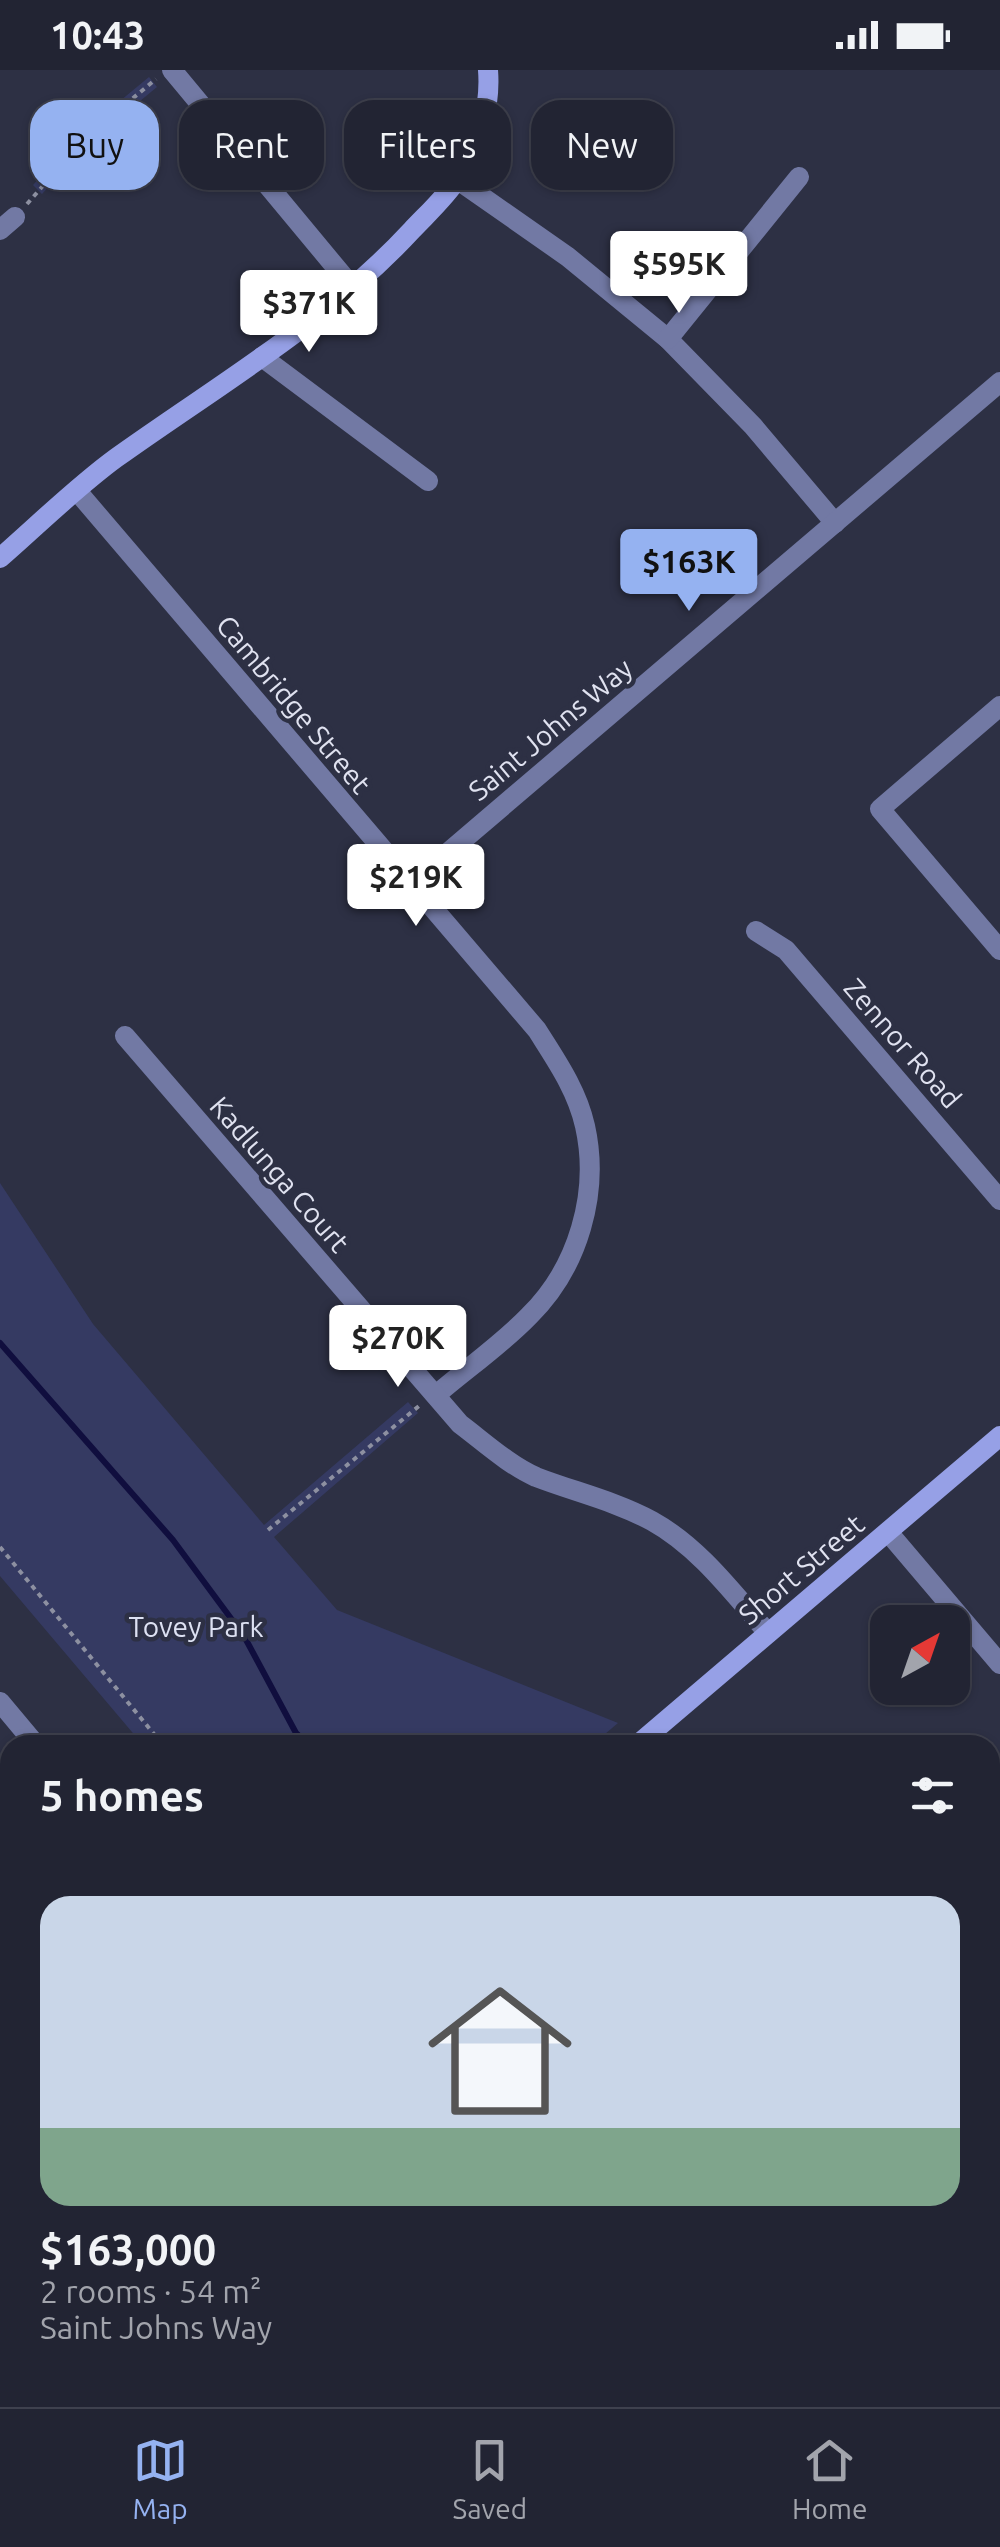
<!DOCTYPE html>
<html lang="en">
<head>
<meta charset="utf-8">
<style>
  body { margin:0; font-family:Ubuntu,sans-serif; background:#2a2c3b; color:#f1f3f6; height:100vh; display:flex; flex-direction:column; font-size:38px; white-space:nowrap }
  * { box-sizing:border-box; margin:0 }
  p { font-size:32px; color:#a2a4ac }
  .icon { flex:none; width:55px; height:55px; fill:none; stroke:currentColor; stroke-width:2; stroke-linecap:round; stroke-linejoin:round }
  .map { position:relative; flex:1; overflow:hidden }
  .panel { position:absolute; left:0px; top:1665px; width:1000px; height:672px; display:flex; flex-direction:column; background:#222433; border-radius:30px 30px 0 0; box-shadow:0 2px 8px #0004,0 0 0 2px #3f414e }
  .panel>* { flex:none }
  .banner { position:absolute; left:30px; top:30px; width:940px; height:90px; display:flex; gap:20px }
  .needle { width:65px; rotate:40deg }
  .controls { position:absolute; left:870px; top:1535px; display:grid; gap:20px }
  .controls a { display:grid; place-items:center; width:100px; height:100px; border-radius:20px; background:#222433; box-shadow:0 2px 8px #0004,0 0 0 2px #3f414e; font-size:50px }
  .price { position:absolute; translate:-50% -85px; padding:0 22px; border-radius:10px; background:#fff; color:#222; font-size:32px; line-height:65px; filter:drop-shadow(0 2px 5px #0008) }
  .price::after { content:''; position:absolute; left:50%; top:60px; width:30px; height:22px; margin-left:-15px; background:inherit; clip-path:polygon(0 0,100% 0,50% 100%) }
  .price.current { background:#95b2f1; color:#111 }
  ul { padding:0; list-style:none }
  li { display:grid; align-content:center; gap:20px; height:530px; padding:0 40px }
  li+li { border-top:2px solid #3f414e }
  li span { display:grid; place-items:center; height:310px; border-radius:30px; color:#555 }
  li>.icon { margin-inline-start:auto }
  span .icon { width:180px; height:180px; fill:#fffc; stroke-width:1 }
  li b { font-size:42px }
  h2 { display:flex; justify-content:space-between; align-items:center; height:120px; padding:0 40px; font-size:42px }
  .pill { padding:0 35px; border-radius:30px; background:#222433; box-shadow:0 2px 8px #0004,0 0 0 2px #3f414e; font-size:35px; line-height:90px }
  .pill.current { background:#95b2f1; color:#111 }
  .status { display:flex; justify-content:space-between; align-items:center; height:70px; padding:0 50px; background:#222433; direction:ltr }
  .status svg { height:28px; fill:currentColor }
  .tabs { display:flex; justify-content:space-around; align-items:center; height:140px; border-top:2px solid #3f414e; background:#222433; font-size:28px; color:#a2a4ac }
  .tabs a { display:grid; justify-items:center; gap:5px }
  .tabs .current { color:#95b2f1 }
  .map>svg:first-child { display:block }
  .green { fill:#353a62 }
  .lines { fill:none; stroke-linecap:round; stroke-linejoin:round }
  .stream { stroke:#100e3e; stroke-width:6 }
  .path { stroke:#8d90a1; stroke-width:4; stroke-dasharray:5 5; stroke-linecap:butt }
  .street { stroke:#7279a4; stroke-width:20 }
  .secondary { stroke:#96a0e6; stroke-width:20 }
  .labels { text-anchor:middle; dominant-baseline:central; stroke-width:9; stroke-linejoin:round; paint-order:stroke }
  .street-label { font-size:28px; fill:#e0e2f0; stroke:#2d3044 }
  .park-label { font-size:28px; fill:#dde1f2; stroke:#2d3044 }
</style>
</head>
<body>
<div class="status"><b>10:43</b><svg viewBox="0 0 49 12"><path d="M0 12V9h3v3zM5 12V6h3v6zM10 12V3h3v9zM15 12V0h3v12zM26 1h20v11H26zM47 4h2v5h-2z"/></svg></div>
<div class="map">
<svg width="1000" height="2337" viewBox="0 0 1000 2337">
  <rect width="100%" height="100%" fill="#2d3044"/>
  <g class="green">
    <path d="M149,7l8,10 -69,57 -46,50 -9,-9 47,-51z"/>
    <path d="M0,1113l93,141 171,201 144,-123 10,11 -144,124 63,73 281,113 -26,22h-449l-143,-169z"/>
    <path d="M990,1806l10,4v527h-103l-8,-9h101z"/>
  </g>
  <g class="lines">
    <g class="stream">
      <path d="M0,1273l173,197 71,96 52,97 13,12"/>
      <path d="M990,1929l10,-7"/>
    </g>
    <g class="path">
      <path d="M27,134l57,-65 72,-60"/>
      <path d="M268,1460l151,-124"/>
      <path d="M0,1477l163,198"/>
      <path d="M601,1675l4,-3"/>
      <path d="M990,2157l10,9"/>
    </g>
    <g class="street">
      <path d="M172,0l181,218"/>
      <path d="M458,110l110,77 100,82 85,87 82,97"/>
      <path d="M0,160l15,-13"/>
      <path d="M668,269l131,-162"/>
      <path d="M262,287l166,124"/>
      <path d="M77,421l460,539c19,30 40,60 48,96 15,67 -7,142 -56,190 -28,29 -63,53 -93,79"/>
      <path d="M1000,636l-120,103 120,141"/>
      <path d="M410,815l590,-503"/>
      <path d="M756,861l30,19 214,250"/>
      <path d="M125,966l335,388c24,18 49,41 76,53 39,15 79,24 116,44 47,26 81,72 116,112"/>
      <path d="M888,1462l112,132"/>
      <path d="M0,1632l36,43"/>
      <path d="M0,1730l10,-9"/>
      <path d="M0,1790l2,20 -2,8"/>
      <path d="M0,2120l10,2"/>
      <path d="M0,2195l10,-61"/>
      <path d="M735,2328l8,9"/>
      <path d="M226,2337l1,-9"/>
      <path d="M533,2337l10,-9"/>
    </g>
    <g class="secondary">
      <path d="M0,488c38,-33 75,-70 116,-100 102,-73 211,-136 296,-228 16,-17 34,-33 46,-52 21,-32 33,-70 30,-108"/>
      <path d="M637,1675l363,-309"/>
      <path d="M0,1862l10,3"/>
    </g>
  </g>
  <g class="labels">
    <g class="street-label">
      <text transform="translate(294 634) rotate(50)">Cambridge Street</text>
      <text transform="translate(550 659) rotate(-40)">Saint Johns Way</text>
      <text transform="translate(903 973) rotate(49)">Zennor Road</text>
      <text transform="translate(280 1104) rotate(49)">Kadlunga Court</text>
      <text transform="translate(801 1499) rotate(-40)">Short Street</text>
    </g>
    <g class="park-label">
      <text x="196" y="1556">Tovey Park</text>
    </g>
  </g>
</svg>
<div class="controls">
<a><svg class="needle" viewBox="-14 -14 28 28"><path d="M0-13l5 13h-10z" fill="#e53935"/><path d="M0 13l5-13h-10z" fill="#a2a4ac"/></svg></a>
</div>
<b class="price" style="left:679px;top:246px">$595K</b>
<b class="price" style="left:309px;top:285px">$371K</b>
<b class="price current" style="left:689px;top:544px">$163K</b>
<b class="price" style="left:416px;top:859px">$219K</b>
<b class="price" style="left:398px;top:1320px">$270K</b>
<div class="banner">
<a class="pill current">Buy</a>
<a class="pill">Rent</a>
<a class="pill">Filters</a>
<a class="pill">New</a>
</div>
<section class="panel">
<h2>5 homes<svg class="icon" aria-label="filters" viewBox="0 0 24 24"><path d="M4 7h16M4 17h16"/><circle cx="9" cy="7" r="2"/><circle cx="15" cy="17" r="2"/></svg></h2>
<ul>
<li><span style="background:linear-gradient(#c9d6e8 75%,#7fa58c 0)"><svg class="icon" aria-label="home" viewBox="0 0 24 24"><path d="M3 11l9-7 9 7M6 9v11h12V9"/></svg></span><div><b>$163,000</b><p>2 rooms · 54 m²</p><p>Saint Johns Way</p></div></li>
</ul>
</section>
</div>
<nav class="tabs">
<a class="current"><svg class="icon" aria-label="map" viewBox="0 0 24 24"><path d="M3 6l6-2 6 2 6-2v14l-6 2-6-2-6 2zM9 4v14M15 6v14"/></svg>Map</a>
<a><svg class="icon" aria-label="saved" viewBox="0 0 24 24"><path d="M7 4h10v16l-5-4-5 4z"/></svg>Saved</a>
<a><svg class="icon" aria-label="home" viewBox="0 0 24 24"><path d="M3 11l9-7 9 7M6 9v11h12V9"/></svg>Home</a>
</nav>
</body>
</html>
